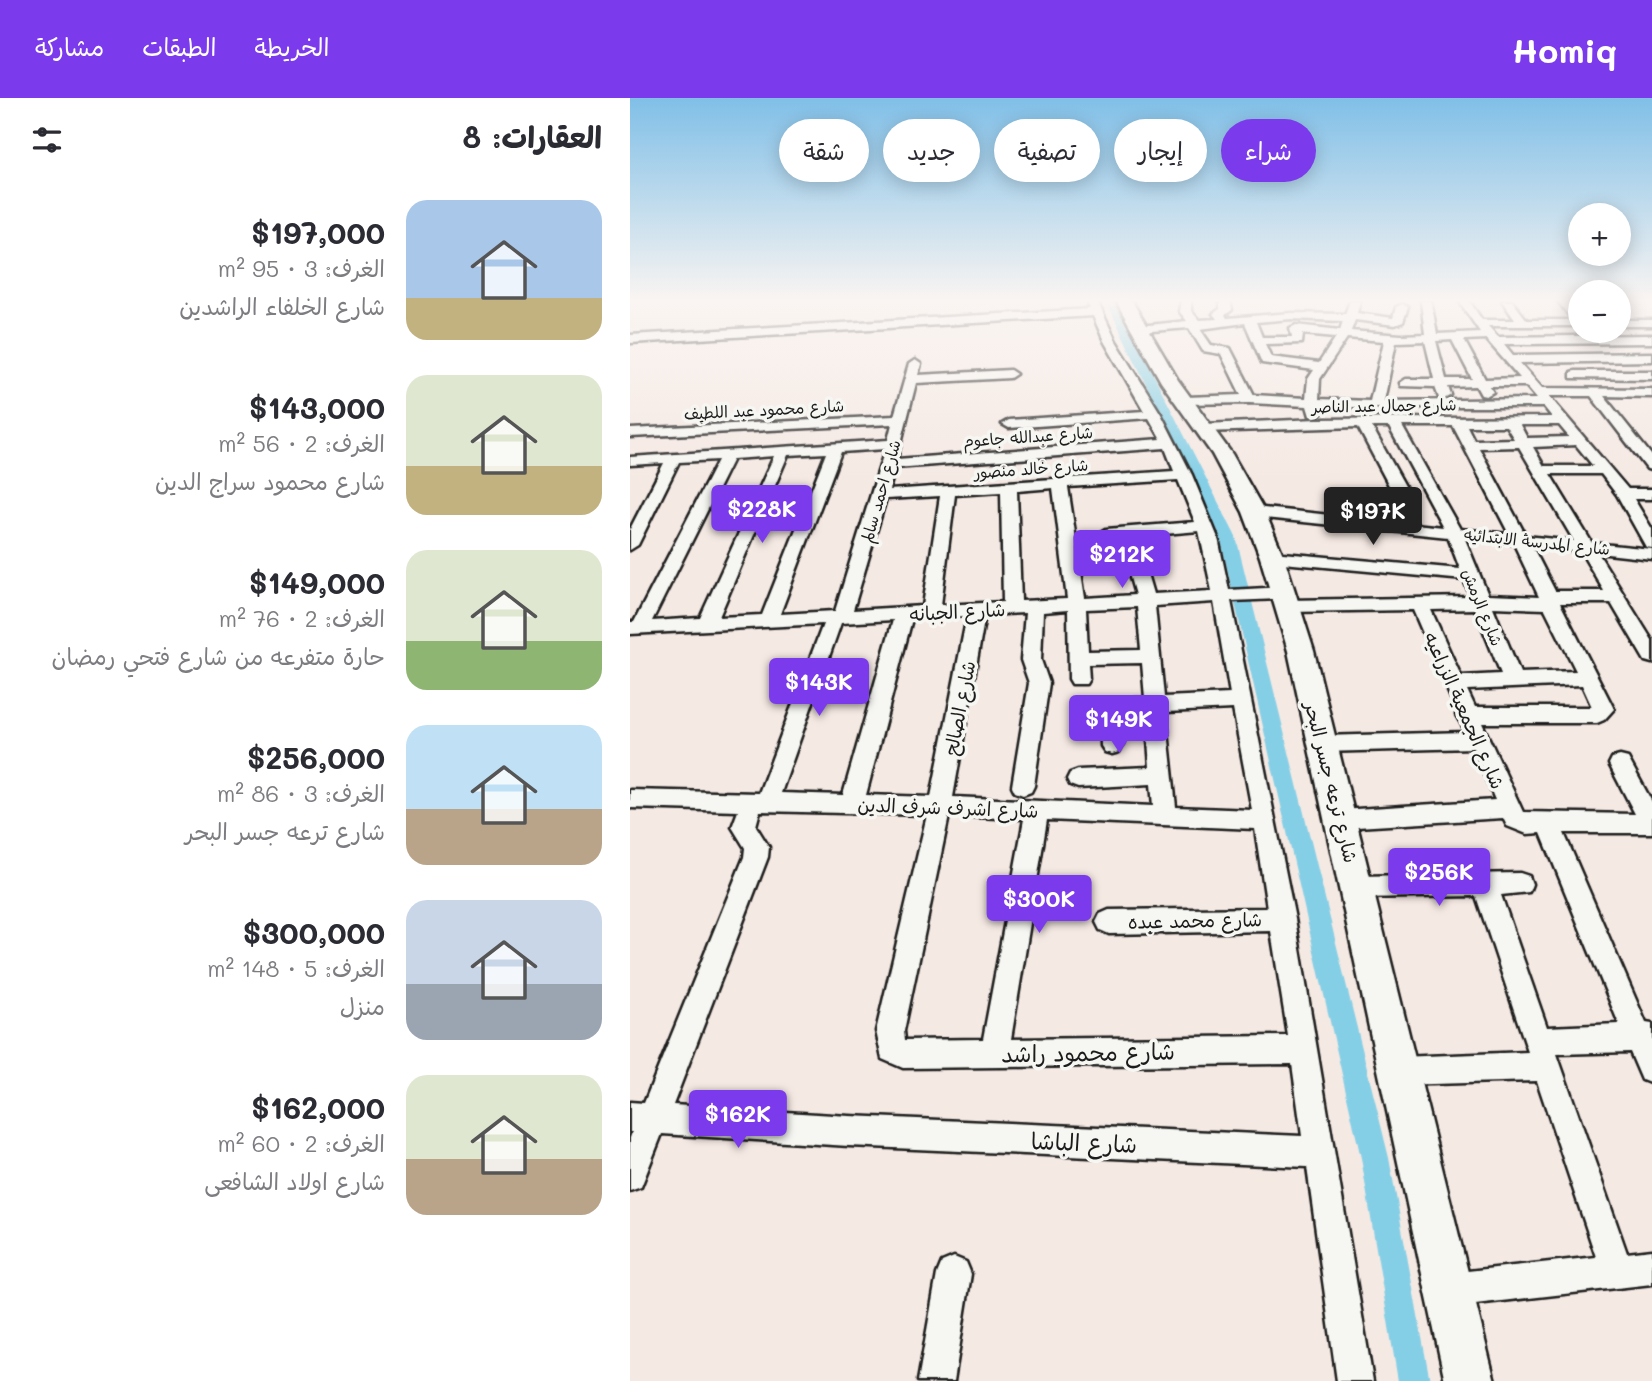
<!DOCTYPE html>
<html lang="ar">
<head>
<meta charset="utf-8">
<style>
  body { margin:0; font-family:Mali,"Playpen Sans Arabic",sans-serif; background:#f2f2f3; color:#2b2b33; direction:rtl; height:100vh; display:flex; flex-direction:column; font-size:26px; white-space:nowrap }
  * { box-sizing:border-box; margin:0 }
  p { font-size:23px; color:#7c7c81 }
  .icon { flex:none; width:38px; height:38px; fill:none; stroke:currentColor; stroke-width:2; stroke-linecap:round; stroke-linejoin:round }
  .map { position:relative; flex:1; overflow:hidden; direction:ltr }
  .drawer { display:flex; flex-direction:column; background:#fff; width:630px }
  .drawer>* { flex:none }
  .banner { position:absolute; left:21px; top:21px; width:665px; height:63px; direction:rtl; display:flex; gap:14px }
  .buttons { position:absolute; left:938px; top:105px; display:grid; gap:14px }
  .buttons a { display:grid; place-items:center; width:63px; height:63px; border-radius:50%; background:#fff; box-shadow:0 4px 18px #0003; font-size:35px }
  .price { position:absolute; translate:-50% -60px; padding:0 16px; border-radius:7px; background:#7c3aed; color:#fff; font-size:23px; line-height:46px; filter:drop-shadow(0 2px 4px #0008) }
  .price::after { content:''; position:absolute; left:50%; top:42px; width:21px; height:16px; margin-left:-10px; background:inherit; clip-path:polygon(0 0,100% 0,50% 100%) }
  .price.current { background:#222; color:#fff }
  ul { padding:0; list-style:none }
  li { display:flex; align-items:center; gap:21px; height:175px; padding:0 28px }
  li span { display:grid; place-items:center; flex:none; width:196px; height:140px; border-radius:21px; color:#555 }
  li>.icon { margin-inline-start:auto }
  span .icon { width:84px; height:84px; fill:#fffc; stroke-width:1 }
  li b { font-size:30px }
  h2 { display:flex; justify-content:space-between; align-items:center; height:84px; padding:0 28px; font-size:30px }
  .tag { padding:0 24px; border-radius:32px; background:#fff; box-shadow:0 4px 18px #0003; font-size:24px; line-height:63px }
  .tag.current { background:#7c3aed; color:#fff }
  header { display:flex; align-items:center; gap:42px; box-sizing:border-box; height:98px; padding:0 35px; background:#7c3aed; color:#fff }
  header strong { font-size:33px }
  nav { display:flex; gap:38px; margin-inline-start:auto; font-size:24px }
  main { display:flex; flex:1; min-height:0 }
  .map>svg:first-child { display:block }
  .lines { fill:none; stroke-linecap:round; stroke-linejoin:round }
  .canal { fill:#85cfe6; fill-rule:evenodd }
  .street-casing { stroke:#1c1c1c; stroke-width:5 }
  .secondary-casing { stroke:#1c1c1c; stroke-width:5 }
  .street { fill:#f6f6f2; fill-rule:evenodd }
  .secondary { fill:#f6f6f2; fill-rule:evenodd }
  .labels { text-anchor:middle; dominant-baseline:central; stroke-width:7; stroke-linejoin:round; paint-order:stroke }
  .far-street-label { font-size:16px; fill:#1c1c1c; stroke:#f6f6f2 }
  .street-label { font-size:19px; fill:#1c1c1c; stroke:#f6f6f2 }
  .near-street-label { font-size:23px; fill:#1c1c1c; stroke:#f6f6f2 }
</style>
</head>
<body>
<header>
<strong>Homiq</strong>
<nav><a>الخريطة</a><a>الطبقات</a><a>مشاركة</a></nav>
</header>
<main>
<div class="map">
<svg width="1022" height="1283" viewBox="0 0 1022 1283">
  <rect width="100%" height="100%" fill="#f5e9e3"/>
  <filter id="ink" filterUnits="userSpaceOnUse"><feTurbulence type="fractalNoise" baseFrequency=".0143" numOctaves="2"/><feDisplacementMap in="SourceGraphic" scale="14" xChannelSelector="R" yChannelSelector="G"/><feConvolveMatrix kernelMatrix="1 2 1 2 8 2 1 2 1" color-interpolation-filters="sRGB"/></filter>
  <g filter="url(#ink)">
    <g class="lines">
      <path class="canal" d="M476,203h10l120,236 153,621 41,223h-32l-37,-223 -141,-621z"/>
      <defs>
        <g id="street">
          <path d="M457,203h10l19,40 45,73 31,61 26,63 11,52 54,-3 9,6 -9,6 -52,2 64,318 78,462h-36l-30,-214 -458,-21 -187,-12 -21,53 -11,4v-53l2,-6h-2v-30l14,1 100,-246 1,-9 -13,-21 6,-16 -108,-3v-18l129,3 64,-169 -193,10v-12h4l84,-162 -39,2 -41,83 -8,5v-21l34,-66 -34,2v-8l258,-17 4,-16 -262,13v-8l264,-13 15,-52 6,-4 6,4 -3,11 92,-5 6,4 -6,4 -94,5 -19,76 264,-20 -12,-21 -140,10 -7,-4 7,-4 135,-9 -40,-70 -11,-25 -463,27v-8l460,-26zM535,350l9,23 -285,19 6,-22zM255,351l-50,162 -55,3 61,-162zM196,355l-64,162 -43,2 69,-162zM144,358l-74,162 -48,3 81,-162zM548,382l17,42 -89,7 -8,5 8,5 93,-8 13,60 -59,3 -8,-27 -9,-5 -9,5 8,28 -50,3 -17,-111zM423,390l14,111 -46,2 -4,-110zM371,394l2,110 -62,3 14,-110zM310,398l-17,110 -70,4 33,-111zM584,504l16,92 -66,3 -9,-91zM507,509l4,43 -53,1 -2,-42zM438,512l1,69 3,5h14l3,-5 -1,-15 54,-1 3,35 -57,2 -7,3 -3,5 3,5 19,2 1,31 4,6 7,2 7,-2 4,-6 -2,-32 25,-1 4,54 -72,3 -8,3 -3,6 3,6 8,3 73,-4 2,22 -200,-9 32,-182 40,-2 -4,47 8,23 -17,103 3,6 8,3 8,-3 3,-6 15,-103 -8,-23 2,-48zM337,518l-36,181 -65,-2 46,-176zM263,522l-50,175 -62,-2 60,-170zM603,611l19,101 -76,-3 -10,-95zM130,713l167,4 -51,216 6,28 21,9 389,-4 10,72 -453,-20 -176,-11 95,-248 1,-10 -13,-21zM319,718l75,3 -41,220 -78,1 -1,-9zM417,722l208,9 12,79 -158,2 -9,4 -4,8 4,8 9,4 162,-3 17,105 -277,3z"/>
          <path d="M551,203h10v10l8,9 18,-1 -4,-5 7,-5v-8h10l2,9 -7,5 2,3 64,-5 54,1 5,-13h10l-3,12 36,5 3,-11 6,-3 6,3 -5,15 -8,3 -40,-5 -4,11 50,4 24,-1 -4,-33h10l6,33 43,-2 -21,-31h10l13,19h33l-13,-19h10l15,19h45l-14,-19h11l11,14v11h-92l10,11 154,-2v8l-148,1 9,11 139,-2v8l-132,2 22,25 110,1v8l-48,-1 48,60v14l-5,-1 -56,-73h-42l79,93h24v10h-18l18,30v19l-6,-1 -29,-52 -16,-21h-51l42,69 60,6v10l-54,-6 54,87v23l-7,-2 -34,-58h-51l54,106 -10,11 -7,3h-115l41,89 112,2 -26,-50 3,-6 8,-2 8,2 24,44v31h-88l82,190 6,1v60l-10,-4 -12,-28 -73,2 70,199 25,-3v34l-203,23 -12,-5 -5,-12 5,-12 12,-5 147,-16 -59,-176 -138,4 -10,-4 -4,-10 4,-10 10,-4 129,-5 -52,-156 -118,2 -9,-3 -3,-8 3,-8 9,-3 162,-3 9,3 3,8 -3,8 -28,3 46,132 72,-3 -78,-191 -14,1 -20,-8 -4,-8 -162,10 -8,-2 -3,-7 3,-7 8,-2 154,-10 -22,-52 -151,4 -7,-2 -4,-6 4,-6 7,-2 144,-4 -10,-17 1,-3 -44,-102 -126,2 -9,-6 9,-6 184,-3 -7,-17 -192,-18 -8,-5 8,-5 188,17 -12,-32 -194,-20 -8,-5 8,-5 189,20 -54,-100h-17l38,68 -8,5 -8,-5 -36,-68 -154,5 -7,-4 7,-4 113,-5 235,-2 -8,-10h-223l1,6 -7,4 -5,-1 -3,-10 -58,-3 -68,1 -2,-3 7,-4 55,-2 -20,-41 -18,-3 -14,-23 -50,4 -6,-3 6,-3 48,-5 -8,-10zM661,221l52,2 -3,9 -44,-5 -6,3 2,9h-30l-6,-15zM615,225l17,40 52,7 -6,9 -2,19 -52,-3 -24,-47 -19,-3 -11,-16zM673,236l33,3 -17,26 -48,-6 -6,-13 37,-1zM717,240l37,3 -14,60 -51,-2 1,-20zM856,241l34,39 -35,1 -21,-39zM822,242l20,39h-26l-10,-38zM795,243l9,38h-28l-6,4 1,3 34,1 4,11 5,1 7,-4 -3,-8 28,-1 5,9 5,1 7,-4 -4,-6h37l11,13 -153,2 12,-59zM890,327h39l10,12 -42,1zM772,328h51l56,108 -49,-5zM837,328h39l8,13 -40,1zM946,347l17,21h-49l-11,-19zM889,349l55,94 -48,-5 -47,-88zM835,441l49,5 25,53 -51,-2zM902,448l49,6 23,39h-49zM863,509l52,2 31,62 -56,2zM845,511l26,65 -40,2 -30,-66zM952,587l10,22h-117l-8,-17z"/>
          <rect x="989" y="222" width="33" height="6"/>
          <path d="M945,273h77v8l-81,-1v-6z"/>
          <path d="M324,1159l12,5 5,12 -17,107h-36l19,-107 5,-12z"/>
        </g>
        <path id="secondary" d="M486,203h16l46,79 54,74 33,58 19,45 30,94 181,730h-50l-157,-730 -28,-94 -17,-45 -31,-58 -51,-72z"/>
      </defs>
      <use href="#street" class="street-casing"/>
      <use href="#secondary" class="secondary-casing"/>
      <use href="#street" class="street"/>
      <use href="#secondary" class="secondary"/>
    </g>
  </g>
  <linearGradient id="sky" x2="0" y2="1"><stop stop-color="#80bfe7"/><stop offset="0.53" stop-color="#faf5f2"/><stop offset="1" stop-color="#faf5f2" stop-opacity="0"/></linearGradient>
  <rect width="1022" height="382" fill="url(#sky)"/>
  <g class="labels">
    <g class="far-street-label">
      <text transform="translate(754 307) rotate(-1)">شارع جمال عبد الناصر</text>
      <text transform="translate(134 311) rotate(-3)">شارع محمود عبد اللطيف</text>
      <text transform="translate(398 338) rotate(-4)">شارع عبدالله جاعوم</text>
      <text transform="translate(401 370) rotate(-4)">شارع خالد منصور</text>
      <text transform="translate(250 393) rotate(-74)">شارع احمد سالم</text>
      <text transform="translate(907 443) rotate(6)">شارع المدرسة الابتدائيه</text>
      <text transform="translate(853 509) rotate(68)">شارع الرمش</text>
    </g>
    <g class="street-label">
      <text transform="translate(327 513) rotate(-3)">شارع الجبانه</text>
      <text transform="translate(329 610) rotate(-79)">شارع الصالح</text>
      <text transform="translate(835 612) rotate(66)">شارع الجمعية الزراعيه</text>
      <text transform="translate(702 684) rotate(76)">شارع ترعه جسر البحر</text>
      <text transform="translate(318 709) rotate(2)">شارع اشرف شرف الدين</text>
      <text transform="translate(565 822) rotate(-1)">شارع محمد عبده</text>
    </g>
    <g class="near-street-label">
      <text transform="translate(458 954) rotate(-1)">شارع محمود راشد</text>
      <text transform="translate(454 1044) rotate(2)">شارع الباشا</text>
    </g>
  </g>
</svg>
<div class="buttons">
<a>+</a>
<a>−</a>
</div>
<b class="price" style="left:132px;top:447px">$228K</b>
<b class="price current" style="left:743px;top:449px">$197K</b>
<b class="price" style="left:492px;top:492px">$212K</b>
<b class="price" style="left:189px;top:620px">$143K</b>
<b class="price" style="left:489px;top:657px">$149K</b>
<b class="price" style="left:809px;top:810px">$256K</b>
<b class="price" style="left:409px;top:837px">$300K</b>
<b class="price" style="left:108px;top:1052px">$162K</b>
<div class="banner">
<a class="tag current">شراء</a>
<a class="tag">إيجار</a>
<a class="tag">تصفية</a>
<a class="tag">جديد</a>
<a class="tag">شقة</a>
</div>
</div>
<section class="drawer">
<h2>العقارات: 8<svg class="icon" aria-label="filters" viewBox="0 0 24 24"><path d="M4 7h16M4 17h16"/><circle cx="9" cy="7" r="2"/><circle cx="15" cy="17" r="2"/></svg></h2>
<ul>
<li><span style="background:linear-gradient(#a9c7e8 70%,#c2b280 0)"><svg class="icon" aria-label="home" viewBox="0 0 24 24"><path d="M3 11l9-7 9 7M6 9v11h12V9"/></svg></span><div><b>$197,000</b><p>الغرف: 3 · 95 m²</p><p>شارع الخلفاء الراشدين</p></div></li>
<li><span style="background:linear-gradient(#dfe7d0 65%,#c2b280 0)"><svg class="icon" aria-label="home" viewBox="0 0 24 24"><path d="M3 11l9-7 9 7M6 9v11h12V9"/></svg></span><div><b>$143,000</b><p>الغرف: 2 · 56 m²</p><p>شارع محمود سراج الدين</p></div></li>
<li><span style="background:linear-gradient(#dfe7d0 65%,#8fb573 0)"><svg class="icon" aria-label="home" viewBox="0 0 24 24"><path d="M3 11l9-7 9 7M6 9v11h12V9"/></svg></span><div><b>$149,000</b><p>الغرف: 2 · 76 m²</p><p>حارة متفرعه من شارع فتحي رمضان</p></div></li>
<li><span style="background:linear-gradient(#bfe0f5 60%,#b9a48a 0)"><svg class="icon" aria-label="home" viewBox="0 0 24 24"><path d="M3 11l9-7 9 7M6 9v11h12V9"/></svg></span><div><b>$256,000</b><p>الغرف: 3 · 86 m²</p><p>شارع ترعه جسر البحر</p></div></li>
<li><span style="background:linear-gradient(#c9d6e8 60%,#9aa5b1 0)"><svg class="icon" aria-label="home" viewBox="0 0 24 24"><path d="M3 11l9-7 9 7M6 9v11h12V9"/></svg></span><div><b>$300,000</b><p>الغرف: 5 · 148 m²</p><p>منزل</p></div></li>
<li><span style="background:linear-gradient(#dfe7d0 60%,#b9a48a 0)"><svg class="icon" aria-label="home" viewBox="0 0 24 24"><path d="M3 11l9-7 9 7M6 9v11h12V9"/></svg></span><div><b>$162,000</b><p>الغرف: 2 · 60 m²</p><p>شارع اولاد الشافعى</p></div></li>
</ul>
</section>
</main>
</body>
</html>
